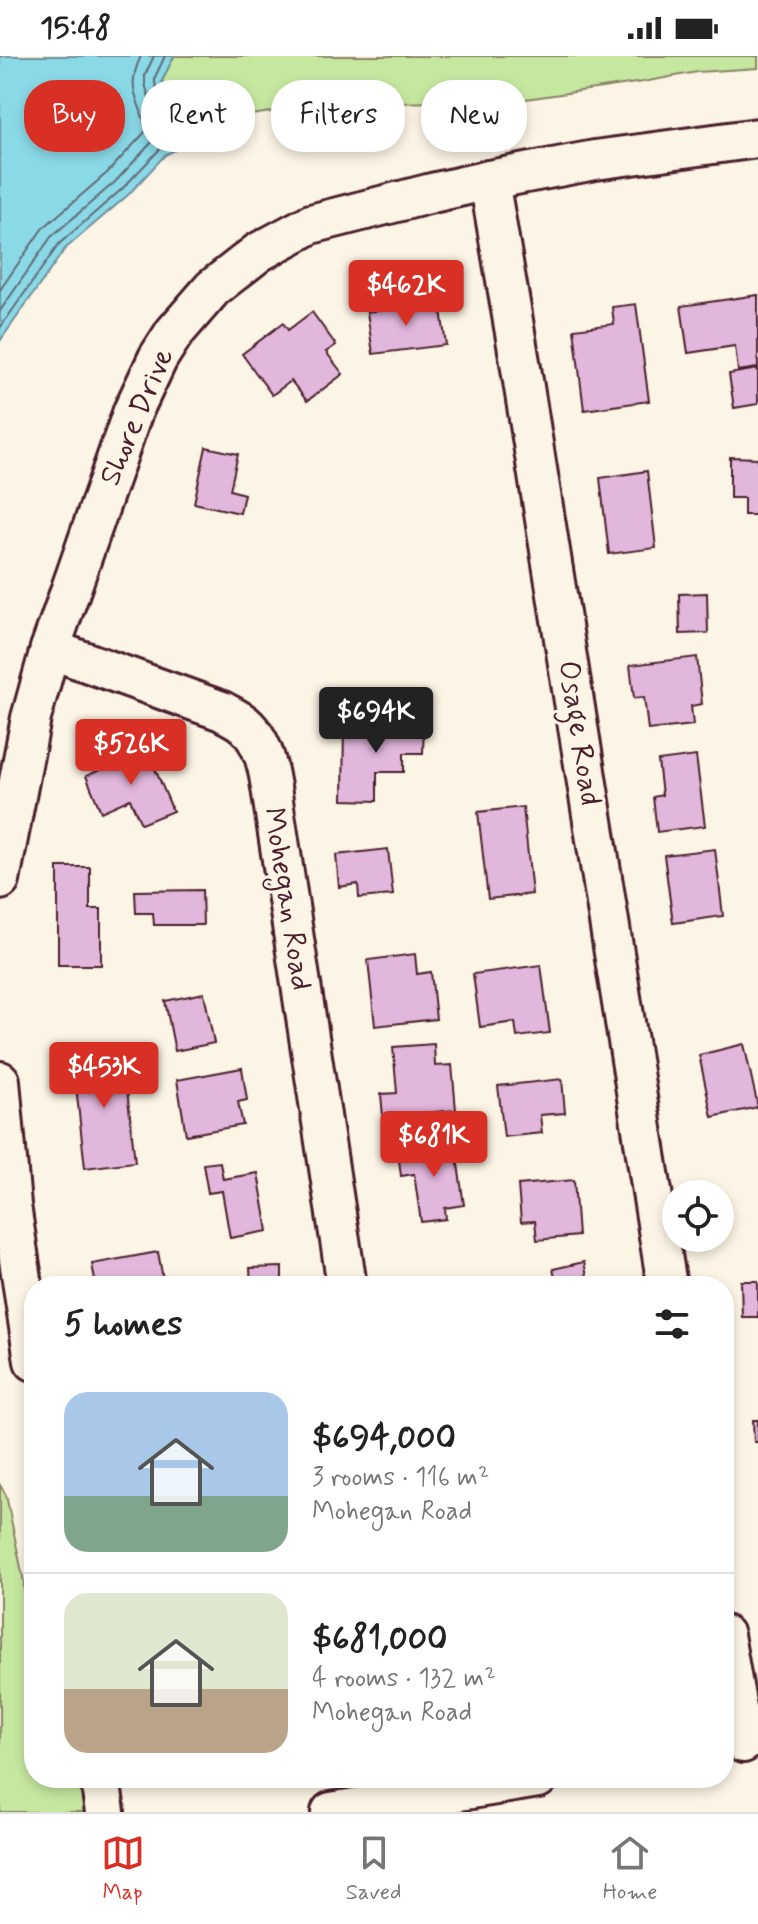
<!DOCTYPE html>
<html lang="en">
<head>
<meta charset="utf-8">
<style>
  body { margin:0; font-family:Mynerve,sans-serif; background:#f2f2f2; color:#222; height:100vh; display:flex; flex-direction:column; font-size:30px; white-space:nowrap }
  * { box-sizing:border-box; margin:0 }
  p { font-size:26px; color:#767676 }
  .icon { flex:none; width:44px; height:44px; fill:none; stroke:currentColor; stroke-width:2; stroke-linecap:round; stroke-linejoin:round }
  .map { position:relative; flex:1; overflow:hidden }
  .sheet { position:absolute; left:24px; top:1220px; width:710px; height:512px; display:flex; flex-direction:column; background:#fff; border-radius:32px; box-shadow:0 4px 12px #0003 }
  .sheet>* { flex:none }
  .banner { position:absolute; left:24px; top:24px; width:710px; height:72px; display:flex; gap:16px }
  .controls { position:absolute; left:662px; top:1124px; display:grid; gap:16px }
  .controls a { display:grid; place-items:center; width:72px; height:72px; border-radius:50%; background:#fff; box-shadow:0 4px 12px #0003; font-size:40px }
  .price { position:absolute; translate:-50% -68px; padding:0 18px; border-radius:8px; background:#d93025; color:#fff; font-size:26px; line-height:52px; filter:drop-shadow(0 2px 4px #0008) }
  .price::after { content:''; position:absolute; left:50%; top:48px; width:24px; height:18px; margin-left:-12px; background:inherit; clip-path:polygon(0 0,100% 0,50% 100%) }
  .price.current { background:#222; color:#fff }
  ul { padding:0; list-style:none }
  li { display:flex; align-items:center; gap:24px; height:200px; padding:0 40px }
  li+li { border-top:2px solid #e0e0e0 }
  li span { display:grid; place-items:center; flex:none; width:224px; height:160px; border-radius:24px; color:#555 }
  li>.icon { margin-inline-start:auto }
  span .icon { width:96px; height:96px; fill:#fffc; stroke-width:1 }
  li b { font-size:34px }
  h2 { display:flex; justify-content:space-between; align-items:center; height:96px; padding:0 40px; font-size:34px }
  .pill { padding:0 28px; border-radius:32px; background:#fff; box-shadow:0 4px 12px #0003; font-size:28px; line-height:72px }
  .pill.current { background:#d93025; color:#fff }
  .status { display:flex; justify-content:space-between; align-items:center; height:56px; padding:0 40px; background:#fff; direction:ltr }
  .status svg { height:22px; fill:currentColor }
  .menu { display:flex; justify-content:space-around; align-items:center; height:112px; border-top:2px solid #e0e0e0; background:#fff; font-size:22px; color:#767676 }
  .menu a { display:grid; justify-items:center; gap:4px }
  .menu .current { color:#d93025 }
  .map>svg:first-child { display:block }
  .green { fill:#c6e7a0; stroke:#888366; stroke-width:2 }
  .water { fill:#8ad9e7; stroke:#708f9c; stroke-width:2 }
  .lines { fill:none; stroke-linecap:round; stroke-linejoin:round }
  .shore { stroke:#646976; stroke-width:2 }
  .building { fill:#e2b7dc; stroke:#4a1f2b; stroke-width:2 }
  .minor-casing { stroke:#4a1f2b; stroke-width:44 }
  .minor { stroke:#fcf5e5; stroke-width:38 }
  .labels { text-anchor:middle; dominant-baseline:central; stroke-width:6; stroke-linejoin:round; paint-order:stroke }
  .street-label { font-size:30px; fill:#4a1f2b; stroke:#fcf5e5 }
</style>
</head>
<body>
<div class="status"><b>15:48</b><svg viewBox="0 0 49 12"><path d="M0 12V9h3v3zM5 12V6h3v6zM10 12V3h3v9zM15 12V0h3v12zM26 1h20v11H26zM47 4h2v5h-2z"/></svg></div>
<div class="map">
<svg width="758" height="1756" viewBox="0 0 758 1756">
  <rect width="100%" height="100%" fill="#fcf5e5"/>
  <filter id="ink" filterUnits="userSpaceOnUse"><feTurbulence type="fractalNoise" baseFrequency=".0125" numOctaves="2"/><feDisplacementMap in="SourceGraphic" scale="16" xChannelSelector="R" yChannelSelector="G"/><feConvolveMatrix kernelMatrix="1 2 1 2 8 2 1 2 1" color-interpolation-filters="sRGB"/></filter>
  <g filter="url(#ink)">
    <g class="green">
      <path d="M174,0h584v12l-61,4 -54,10 -124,18 -203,5 -90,14 -22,16 -32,-23 -10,-31z"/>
      <path d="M0,1429l6,10 18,87 2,93 8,3v100h69l3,34h-106z"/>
    </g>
    <path class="water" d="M0,0h174l-12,25 10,31 32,23 -39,20 -37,40 -63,54 -65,92z"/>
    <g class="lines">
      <g class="shore">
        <path d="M0,234l42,-61 65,-56 39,-42c-5,-33 -22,-39 -5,-75"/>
        <path d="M0,255l51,-74 64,-55 37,-40 14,-8 -1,-5 -10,-11 -10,-34v-9l9,-19"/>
        <path d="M0,272l59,-84 63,-55 37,-39 26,-15 -1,-5 -18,-14 -11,-33v-6l10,-21"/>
      </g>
    </g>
    <g class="building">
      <path d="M758,239v73l-20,3 -3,-25 -47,7 -7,-47z"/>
      <path d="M440,247l6,42 -73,9 -6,-42z"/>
      <path d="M636,248l13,97 -65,9 -10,-81 40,-5 -2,-17z"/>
      <path d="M312,256l24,33 -10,7 17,22 -36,27 -16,-20 -19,14 -30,-41 41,-31 5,7z"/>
      <path d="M758,313v35l-24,4 -5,-34z"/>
      <path d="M206,391l32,7 -8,36 14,4 -4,19 -46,-10z"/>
      <path d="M730,401l28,1v57h-14v-17h-14z"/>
      <path d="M647,415l9,77 -47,6 -9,-76z"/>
      <path d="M707,537l1,40 -28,1 -1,-40z"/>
      <path d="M697,601l5,47 -11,2 2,19 -45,5 -4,-33 -10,1 -4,-33z"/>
      <path d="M344,667l80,1 -1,29h-19v19h-27v29l-34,-1z"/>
      <path d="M147,694l26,61 -32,13 -11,-25 -29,13 -15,-36z"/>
      <path d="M696,700l9,70 -48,6 -4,-35 9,-2 -4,-34z"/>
      <path d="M523,751l9,87 -44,5 -10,-87z"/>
      <path d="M388,793l5,46 -34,3 -1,-14 -19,3 -3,-32z"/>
      <path d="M715,793l8,67 -50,7 -9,-68z"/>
      <path d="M58,811h32v42h11v56h-43z"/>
      <path d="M202,834l1,35h-49l-1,-12h-17l-1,-22z"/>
      <path d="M415,898l2,20 14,-2 5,47 -61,7 -7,-66z"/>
      <path d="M541,909l9,68 -33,4 -2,-15 -35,5 -7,-53z"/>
      <path d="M204,937l10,50 -39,8 -10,-50z"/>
      <path d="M434,988l1,22 17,-1 4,45 -73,7 -2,-23 16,-1 -4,-46z"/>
      <path d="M744,988l14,63 -46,10 -13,-62z"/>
      <path d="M123,997l12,109 -50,6 -12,-109z"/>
      <path d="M242,1012l5,32 -9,2 5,23 -57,10 -9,-55z"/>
      <path d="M562,1023l3,34 -25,2 2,18 -38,4 -6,-51z"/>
      <path d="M455,1088l9,61 -19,3 1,11 -25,3 -7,-48 -13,2 -3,-24z"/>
      <path d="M220,1106l3,17 35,-6 10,58 -38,7 -8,-47 -14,2 -5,-29z"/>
      <path d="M574,1124l4,56 -41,4 -2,-19 -14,1 -3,-37z"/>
      <path d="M158,1196l6,32 -12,2h-56l-4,-22z"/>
      <path d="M584,1206l5,24h-58l-1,-4 25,-4 -2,-9z"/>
      <path d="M282,1211v19h-31l-1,-18z"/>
      <path d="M741,1225h17v36h-16z"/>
      <path d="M753,1364h5v22h-4z"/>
    </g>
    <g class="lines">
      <defs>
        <g id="minor">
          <path d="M489,124l31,182 147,924"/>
          <path d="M50,593l172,62c7,4 16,8 22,13 25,22 26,60 31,90l72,472"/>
          <path d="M0,824l31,-162 19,-69 83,-238 25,-53 16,-25 39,-45 46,-36 52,-28 121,-31 57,-13 106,-20 163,-22"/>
          <path d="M0,1025l11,124 23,156"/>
          <path d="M724,1579l19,108"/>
          <path d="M100,1722l5,34"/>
          <path d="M331,1756l207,-34"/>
        </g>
      </defs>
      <use href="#minor" class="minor-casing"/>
      <use href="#minor" class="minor"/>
    </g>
  </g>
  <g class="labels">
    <g class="street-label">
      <text transform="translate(137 361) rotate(-67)">Shore Drive</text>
      <text transform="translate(579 677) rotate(81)">Osage Road</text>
      <text transform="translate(287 843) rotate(81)">Mohegan Road</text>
    </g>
  </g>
</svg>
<div class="controls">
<a><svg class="icon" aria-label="locate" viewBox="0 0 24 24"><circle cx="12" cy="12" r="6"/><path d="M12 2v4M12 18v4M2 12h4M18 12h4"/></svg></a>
</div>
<b class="price" style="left:406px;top:272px">$462K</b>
<b class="price current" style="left:376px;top:699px">$694K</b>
<b class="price" style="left:131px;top:731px">$526K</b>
<b class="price" style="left:104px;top:1054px">$453K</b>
<b class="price" style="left:434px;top:1123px">$681K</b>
<div class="banner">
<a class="pill current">Buy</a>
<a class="pill">Rent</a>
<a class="pill">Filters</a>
<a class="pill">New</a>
</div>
<section class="sheet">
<h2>5 homes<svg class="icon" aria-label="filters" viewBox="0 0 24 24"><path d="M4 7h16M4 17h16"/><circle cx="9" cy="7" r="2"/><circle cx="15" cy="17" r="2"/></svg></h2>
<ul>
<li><span style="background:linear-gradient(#a9c7e8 65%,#7fa58c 0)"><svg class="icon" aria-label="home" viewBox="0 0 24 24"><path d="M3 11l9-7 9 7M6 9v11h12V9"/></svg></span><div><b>$694,000</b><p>3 rooms · 116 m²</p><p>Mohegan Road</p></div></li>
<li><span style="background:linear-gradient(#dfe7d0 60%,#b9a48a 0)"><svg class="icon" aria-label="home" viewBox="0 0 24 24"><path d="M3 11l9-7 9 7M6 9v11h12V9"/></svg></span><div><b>$681,000</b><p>4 rooms · 132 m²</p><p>Mohegan Road</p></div></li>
</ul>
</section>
</div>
<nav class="menu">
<a class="current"><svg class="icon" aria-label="map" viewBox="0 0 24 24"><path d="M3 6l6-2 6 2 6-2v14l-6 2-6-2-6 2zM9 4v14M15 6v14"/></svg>Map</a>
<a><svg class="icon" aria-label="saved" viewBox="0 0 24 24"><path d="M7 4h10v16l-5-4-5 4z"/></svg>Saved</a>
<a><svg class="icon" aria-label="home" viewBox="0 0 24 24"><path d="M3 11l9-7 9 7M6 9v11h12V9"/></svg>Home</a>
</nav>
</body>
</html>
